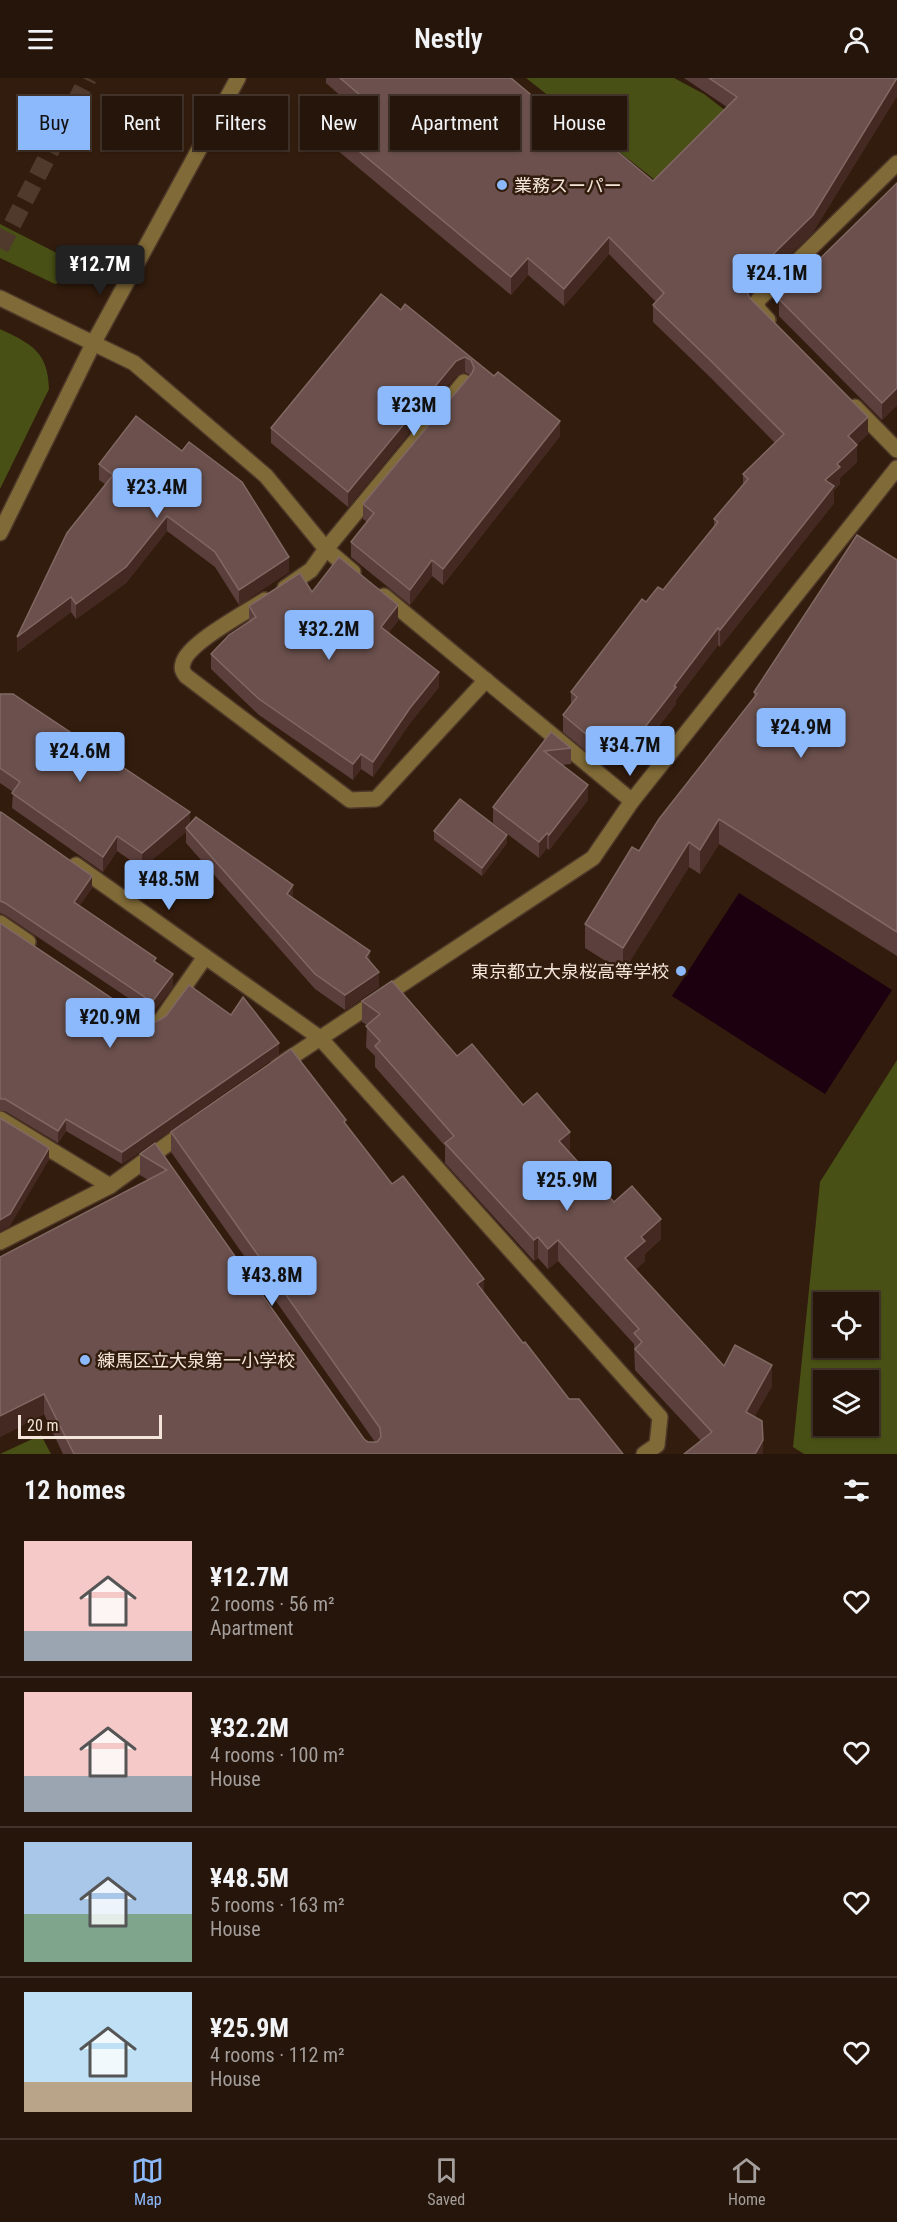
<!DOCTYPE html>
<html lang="en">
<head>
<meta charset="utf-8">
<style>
  body { margin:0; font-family:"Roboto Condensed","Noto Sans JP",sans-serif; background:#322218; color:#f1f3f6; height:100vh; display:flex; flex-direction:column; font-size:22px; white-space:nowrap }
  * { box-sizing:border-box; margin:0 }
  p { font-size:20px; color:#a49f9c }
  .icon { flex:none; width:33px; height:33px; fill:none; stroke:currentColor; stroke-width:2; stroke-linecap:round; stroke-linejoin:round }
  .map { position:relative; height:1376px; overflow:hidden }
  .sheet { display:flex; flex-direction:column; background:#26150a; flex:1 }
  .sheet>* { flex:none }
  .banner { position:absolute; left:18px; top:18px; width:861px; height:54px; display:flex; gap:12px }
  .tools { position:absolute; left:813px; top:1214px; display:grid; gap:12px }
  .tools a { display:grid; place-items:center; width:66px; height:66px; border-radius:0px; background:#26150a; box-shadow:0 2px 4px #0004,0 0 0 2px #42342b; font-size:30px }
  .scale { position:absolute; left:18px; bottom:15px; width:144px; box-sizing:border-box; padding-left:6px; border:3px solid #f4e5db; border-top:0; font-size:16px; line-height:21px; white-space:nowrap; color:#f4e5db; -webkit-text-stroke:4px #321c0d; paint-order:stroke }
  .price { position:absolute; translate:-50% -51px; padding:0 14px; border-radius:6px; background:#8cb9fc; color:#111; font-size:20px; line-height:39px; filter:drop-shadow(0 2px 3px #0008) }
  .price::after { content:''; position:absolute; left:50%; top:36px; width:18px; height:14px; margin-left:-9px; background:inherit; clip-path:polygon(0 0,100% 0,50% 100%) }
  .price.on { background:#222; color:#fff }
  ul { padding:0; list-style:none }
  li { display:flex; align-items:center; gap:18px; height:150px; padding:0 24px }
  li+li { border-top:2px solid #42342b }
  li span { display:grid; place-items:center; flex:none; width:168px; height:120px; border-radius:0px; color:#555 }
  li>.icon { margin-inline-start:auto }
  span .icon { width:72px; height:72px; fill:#fffc; stroke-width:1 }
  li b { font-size:26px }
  h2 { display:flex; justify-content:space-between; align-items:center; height:72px; padding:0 24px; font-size:26px }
  .pill { padding:0 21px; border-radius:0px; background:#26150a; box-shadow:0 2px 4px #0004,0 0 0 2px #42342b; font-size:21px; line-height:54px }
  .pill.on { background:#8cb9fc; color:#111 }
  header { display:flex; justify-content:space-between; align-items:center; height:78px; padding:0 24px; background:#26150a; font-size:27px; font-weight:600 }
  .dock { display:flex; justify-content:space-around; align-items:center; height:84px; border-top:2px solid #42342b; background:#26150a; font-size:16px; color:#a49f9c }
  .dock a { display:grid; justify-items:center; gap:3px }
  .dock .on { color:#8cb9fc }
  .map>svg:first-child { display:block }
  .green { fill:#485015; fill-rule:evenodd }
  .water { fill:#1d000f }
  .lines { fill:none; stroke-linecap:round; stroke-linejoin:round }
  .highway-tunnel { stroke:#4f3a2c; stroke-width:18; stroke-dasharray:18 9; stroke-linecap:butt }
  .minor-casing { stroke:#4d382a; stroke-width:18 }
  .minor { stroke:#806a37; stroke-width:15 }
  .wall { fill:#5b3f3c }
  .shaded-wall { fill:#432922 }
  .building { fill:#6b504d; stroke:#806863; stroke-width:1.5 }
  .poi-dot { fill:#8cb9fc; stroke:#321c0d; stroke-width:2 }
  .labels { text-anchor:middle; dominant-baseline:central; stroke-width:5; stroke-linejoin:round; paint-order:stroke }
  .poi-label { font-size:18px; fill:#f4e5db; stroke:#321c0d; text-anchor:start }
</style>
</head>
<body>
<header><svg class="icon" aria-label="menu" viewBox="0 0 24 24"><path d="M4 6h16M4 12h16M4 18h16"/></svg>Nestly<svg class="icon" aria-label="person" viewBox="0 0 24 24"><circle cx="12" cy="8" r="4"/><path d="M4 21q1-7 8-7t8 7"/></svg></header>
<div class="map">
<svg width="897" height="1376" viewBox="0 0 897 1376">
  <rect width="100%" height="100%" fill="#321c0d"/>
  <g class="green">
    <path d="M526,0h148l30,16 22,17 -66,73z"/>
    <path d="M0,146l92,47 -37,13 -55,-26z"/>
    <path d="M0,251c31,15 48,22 49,60l-49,100z"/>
    <path d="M897,982v394h-93l-11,-7 27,-265zM824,1224h44v45h-44zM824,1302h44v45h-44z"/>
    <path d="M41,1357l10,19h-51z"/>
  </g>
  <path class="water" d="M739,815l153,97 -67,104 -153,-98z"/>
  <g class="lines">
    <path class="highway-tunnel" d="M0,170l88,-170"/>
    <defs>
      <g id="minor">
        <path d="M0,220l134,65 132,113 60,73 27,23"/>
        <path d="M768,242l-11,-12 1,-8 139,-137"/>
        <path d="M855,329l42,43"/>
        <path d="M0,455l94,-191 144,-264"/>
        <path d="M285,510l26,-18 15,-21 138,-167"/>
        <path d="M384,518l248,205"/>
        <path d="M265,522c-20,13 -77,43 -82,63 -2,6 0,9 3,13l164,124 26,-1 110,-119"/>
        <path d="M76,787l244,173 340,379 -3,28 -13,9"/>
        <path d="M0,845l28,19"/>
        <path d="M144,944l11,2 6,-4 44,-63"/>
        <path d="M278,988l315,-208 39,-57 265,-333"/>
        <path d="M0,1041l110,67"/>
        <path d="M0,1164l110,-56 77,-56"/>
      </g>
    </defs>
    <use href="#minor" class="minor-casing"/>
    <use href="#minor" class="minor"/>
  </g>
  <g class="wall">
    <path d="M326,0h185l69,58 73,45 74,-74 -43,-29h213v18l-84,136 -62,61 -2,4 119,137 -12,11 1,17 -17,16v6l-6,6v13l-114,144 -2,-2 -42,55v4l-41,53 -37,4 -35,-29v-17l8,-11v-12l75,-90 17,-12 51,-64v-7l29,-33v-12l32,-31 -64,-65 -58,-56v-17l3,-3 -47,-48 -45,52 -36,-31 -17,20 -180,-150v-17l20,-23 -25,-22z"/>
    <path d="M897,105v222l-15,15 -103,-104v-17z"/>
    <path d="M405,226l155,132 -117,149 -11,-9 -22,29 -59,-48v-15l16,-20 -4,-3v-15l107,-129 -5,-3 -9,4 -108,131 -77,-64v-15l130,-118z"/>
    <path d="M99,386l190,108 -50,33 -24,-38 -48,-36 -41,52 -50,36 -5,-7 -54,40 88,-168 -6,-4z"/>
    <path d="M897,482v396l-178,-112 -19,30 -11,-7 -66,105 -38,-24v-24l169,-226v-6z"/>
    <path d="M312,514l86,29 -9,11 50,55 -29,36 -37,54 -12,-8 -8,11 -94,-65 -48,-46v-15l38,-32v-16z"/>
    <path d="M0,616l190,129 103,75 77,63 9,26 -34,23 -30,-21 -129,-146v-11l-44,36 -25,-17 -14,21 -91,-64 1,-16 -13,-9z"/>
    <path d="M551,654l20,16v16l-9,1 26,35 -39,50 -2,-2 -8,10 -46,-35v-16z"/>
    <path d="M0,736l92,74 -13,18 77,56 17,24 -21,28 -147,-99 -5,-2z"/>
    <path d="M434,753l73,12 -25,33 -48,-36z"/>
    <path d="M0,845l144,97 135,35 -157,109 -56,-33 -8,12 -53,-32h-5z"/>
    <path d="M362,923l95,55 66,49 47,47 44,50 47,37 -16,15v7l-10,9 89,96 48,20 -18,31 9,37 -62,-13 -66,-71 -1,-26 -76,-83 -10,8 -10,-11 -4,3 -89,-98v-17l-70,-79v-11l-9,-9 1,-22 -5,-3z"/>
    <path d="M346,1047l46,59 92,109 39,50 46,56 54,55h-560l-19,-40 -44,23v-180l148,-77 -8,-5v-21l15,-11 209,296 4,3h7l-204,-290v-20z"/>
  </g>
  <g class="shaded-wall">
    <path d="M897,1v17l-84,136 -62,61 -3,6v12v-29l3,-6z"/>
    <path d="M609,159v17l-45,52v-17z"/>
    <path d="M528,180v17l-17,20v-18z"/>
    <path d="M465,279v15l-9,4 -108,131v-15l108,-131z"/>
    <path d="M897,310v17l-15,15v-17z"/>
    <path d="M868,339v17l-20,19v-17z"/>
    <path d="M560,343v15l-117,149v-16z"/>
    <path d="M857,367v17l-17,16v6l-6,6v13l-114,144v-17l117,-166z"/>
    <path d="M167,438v15l-41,52 -50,36v-15z"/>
    <path d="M289,479v15l-50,33v-15z"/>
    <path d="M432,482v16l-22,29v-15z"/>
    <path d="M71,519v15l-54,40v-15z"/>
    <path d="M398,527v16l-17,21v-15z"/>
    <path d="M718,550v17l-42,55v4l-41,53v-17l39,-54z"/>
    <path d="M439,594v15l-29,36 -37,54v-15l37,-54z"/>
    <path d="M361,676v15l-8,11v-16z"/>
    <path d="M588,707v15l-39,50v-15z"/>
    <path d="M190,734v16h-4v4l-44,36v-15z"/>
    <path d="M719,741v25l-19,30v-24z"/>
    <path d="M547,755v15l-8,10v-16z"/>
    <path d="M507,757v8l-25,33v-8z"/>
    <path d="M117,758v15l-14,21v-15z"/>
    <path d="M689,764v25l-66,105v-24z"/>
    <path d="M92,798v12l-18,26v-12z"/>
    <path d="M293,807v15l-6,-6z"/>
    <path d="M370,873v15l-4,-9z"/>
    <path d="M379,894v15l-34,23v-15z"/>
    <path d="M173,896v12l-21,28v-12z"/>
    <path d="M279,965v12l-157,109v-12z"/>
    <path d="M66,1041v12l-8,12v-12z"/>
    <path d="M570,1054v20l-11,10v-21z"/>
    <path d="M49,1070v12l-39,66 -10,6v-12z"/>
    <path d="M661,1141v20l-16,15v7l-20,18v-21l16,-21z"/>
    <path d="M538,1159v21l-4,3v-21z"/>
    <path d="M558,1162v21l-10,8v-20z"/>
    <path d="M484,1201v21l-7,-16z"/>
    <path d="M772,1287v21l-26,46v-20z"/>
    <path d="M44,1316v20l-44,23v-21z"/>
    <path d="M763,1362v14h-8z"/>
  </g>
  <g class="building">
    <path d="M340,0h171l69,58 8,-9 65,54 84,-84 -28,-19h188l-84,137 -62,61 -3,6v12l2,4 118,119 -20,19 9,9 -20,19 3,3 -15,13 9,6 -114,144 -2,-2 -44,58 2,1 -41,53 -37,4 -35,-29 14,-18 -6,-5 71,-93 4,3 12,-15 5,3 55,-68 -4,-3 34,-40 -5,-5 41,-40 -73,-73 -58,-56 11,-12 -55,-56 -45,52 -36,-31 -17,19 -180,-149 29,-33z"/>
    <path d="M897,105v205l-15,15 -103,-104z"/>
    <path d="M381,216l20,16 4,-6 89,72 4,-4 62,49 -117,148 -11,-9 -22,30 -59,-48 23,-29 -11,-9 109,-131 2,-5 -3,-8 -6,-3 -9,4 -108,131 -77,-64z"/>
    <path d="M136,338l46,35 7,-9 53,40 47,75 -50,33 -24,-38 -48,-36 -41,51 -50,37 -5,-7 -54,40 50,-104 46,-58 -14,-11z"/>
    <path d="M857,457l40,25v372l-178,-113 -19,31 -11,-8 -66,106 -38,-24 47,-77 7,4 20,-32 98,-125 -3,-2z"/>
    <path d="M339,479l59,48 -17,22 58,45 -29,36 -37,54 -12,-8 -8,10 -94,-65 -48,-45 18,-19 27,-18 -7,-11 51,-33 12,19z"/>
    <path d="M0,616h13l177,118 -48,41 -25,-17 -14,21 -91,-64 8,-11 -20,-14z"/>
    <path d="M551,654l20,16 -27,3 44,34 -39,50 -2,-2 -8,9 -46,-35z"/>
    <path d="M460,721l47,36 -25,33 -48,-37z"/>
    <path d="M1,734l91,64 -18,26 82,56 -2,3 19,13 -21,28 -147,-99 -5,-2v-87z"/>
    <path d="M196,739l97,68 -6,9 83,57 -4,6 13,15 -34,23 -30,-21 -129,-146z"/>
    <path d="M0,845l144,97 12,2 10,-6 23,-31 42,30 12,-18 36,46 -157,109 -56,-33 -8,12 -53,-32h-5z"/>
    <path d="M392,903l65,75 15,-12 51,61 14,-12 33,39 -11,9 55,61 18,-16 29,33 -20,18 4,4 -20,17 99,108 11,-21 37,20 -26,47 16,9 1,19 -8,14h-71l28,-22 -77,-83 7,-7 -8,-9 5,-4 -81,-89 -10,9 -10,-12 -4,3 -89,-97 9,-7 -79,-90 5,-5 -14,-15 14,-12 -18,-13z"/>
    <path d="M291,971l55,71 -2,2 48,62 11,-8 81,103 -7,5 46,59 2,-1 44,57h10l44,55h-549l-30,-60 -44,22v-159l167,-87 -27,-16 15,-11 209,296 4,3h9l4,-5 -1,-9 -209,-296z"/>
    <path d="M0,1040l49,30 -39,66 -10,6z"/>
  </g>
  <g class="poi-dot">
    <circle cx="502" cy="107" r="6"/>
    <circle cx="681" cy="893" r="6"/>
    <circle cx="85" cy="1282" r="6"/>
  </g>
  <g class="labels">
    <g class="poi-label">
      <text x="514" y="107">業務スーパー</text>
      <text x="669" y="893" text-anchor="end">東京都立大泉桜高等学校</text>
      <text x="97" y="1282">練馬区立大泉第一小学校</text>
    </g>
  </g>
</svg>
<div class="tools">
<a><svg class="icon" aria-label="locate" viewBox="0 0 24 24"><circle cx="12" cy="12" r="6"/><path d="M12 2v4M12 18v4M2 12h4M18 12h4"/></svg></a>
<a><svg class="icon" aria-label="layers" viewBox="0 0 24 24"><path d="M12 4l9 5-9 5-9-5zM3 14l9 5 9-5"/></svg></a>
</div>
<div class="scale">20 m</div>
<b class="price on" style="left:100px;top:218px">¥12.7M</b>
<b class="price" style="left:777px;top:227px">¥24.1M</b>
<b class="price" style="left:414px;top:359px">¥23M</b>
<b class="price" style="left:157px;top:441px">¥23.4M</b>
<b class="price" style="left:329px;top:583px">¥32.2M</b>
<b class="price" style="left:801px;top:681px">¥24.9M</b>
<b class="price" style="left:630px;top:699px">¥34.7M</b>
<b class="price" style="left:80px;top:705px">¥24.6M</b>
<b class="price" style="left:169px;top:833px">¥48.5M</b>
<b class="price" style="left:110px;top:971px">¥20.9M</b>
<b class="price" style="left:567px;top:1134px">¥25.9M</b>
<b class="price" style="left:272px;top:1229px">¥43.8M</b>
<div class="banner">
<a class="pill on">Buy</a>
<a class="pill">Rent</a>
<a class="pill">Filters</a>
<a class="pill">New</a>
<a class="pill">Apartment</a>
<a class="pill">House</a>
</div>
</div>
<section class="sheet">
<h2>12 homes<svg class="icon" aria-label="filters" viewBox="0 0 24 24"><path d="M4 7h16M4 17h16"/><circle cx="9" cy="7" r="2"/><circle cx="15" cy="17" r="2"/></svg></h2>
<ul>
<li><span style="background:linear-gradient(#f6c9c9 75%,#9aa5b1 0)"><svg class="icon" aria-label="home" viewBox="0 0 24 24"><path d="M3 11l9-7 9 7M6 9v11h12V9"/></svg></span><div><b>¥12.7M</b><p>2 rooms · 56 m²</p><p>Apartment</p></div><svg class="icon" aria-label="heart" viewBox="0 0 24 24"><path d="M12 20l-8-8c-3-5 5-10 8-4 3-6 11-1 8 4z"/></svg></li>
<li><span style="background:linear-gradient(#f6c9c9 70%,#9aa5b1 0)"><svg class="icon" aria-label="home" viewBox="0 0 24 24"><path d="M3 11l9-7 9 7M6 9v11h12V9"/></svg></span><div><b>¥32.2M</b><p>4 rooms · 100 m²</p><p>House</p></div><svg class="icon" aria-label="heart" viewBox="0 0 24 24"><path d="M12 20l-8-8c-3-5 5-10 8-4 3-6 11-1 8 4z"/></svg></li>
<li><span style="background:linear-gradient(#a9c7e8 60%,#7fa58c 0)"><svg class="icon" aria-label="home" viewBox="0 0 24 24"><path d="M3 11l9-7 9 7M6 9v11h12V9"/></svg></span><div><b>¥48.5M</b><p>5 rooms · 163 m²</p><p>House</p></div><svg class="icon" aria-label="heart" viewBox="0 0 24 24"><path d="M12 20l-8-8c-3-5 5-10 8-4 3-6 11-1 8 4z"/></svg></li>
<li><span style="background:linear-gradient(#bfe0f5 75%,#b9a48a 0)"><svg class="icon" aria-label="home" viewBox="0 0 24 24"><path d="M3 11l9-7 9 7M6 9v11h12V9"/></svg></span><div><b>¥25.9M</b><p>4 rooms · 112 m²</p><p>House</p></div><svg class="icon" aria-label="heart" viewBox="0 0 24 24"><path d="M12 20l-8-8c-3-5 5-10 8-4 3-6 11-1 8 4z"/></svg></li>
</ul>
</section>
<nav class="dock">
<a class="on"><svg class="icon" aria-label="map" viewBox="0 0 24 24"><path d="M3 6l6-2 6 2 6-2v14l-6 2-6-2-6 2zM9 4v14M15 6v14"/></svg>Map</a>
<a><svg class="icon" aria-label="saved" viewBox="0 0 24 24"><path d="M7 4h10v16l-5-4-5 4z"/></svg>Saved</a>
<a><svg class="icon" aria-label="home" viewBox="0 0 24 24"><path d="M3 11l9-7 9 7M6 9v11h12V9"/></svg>Home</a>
</nav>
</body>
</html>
